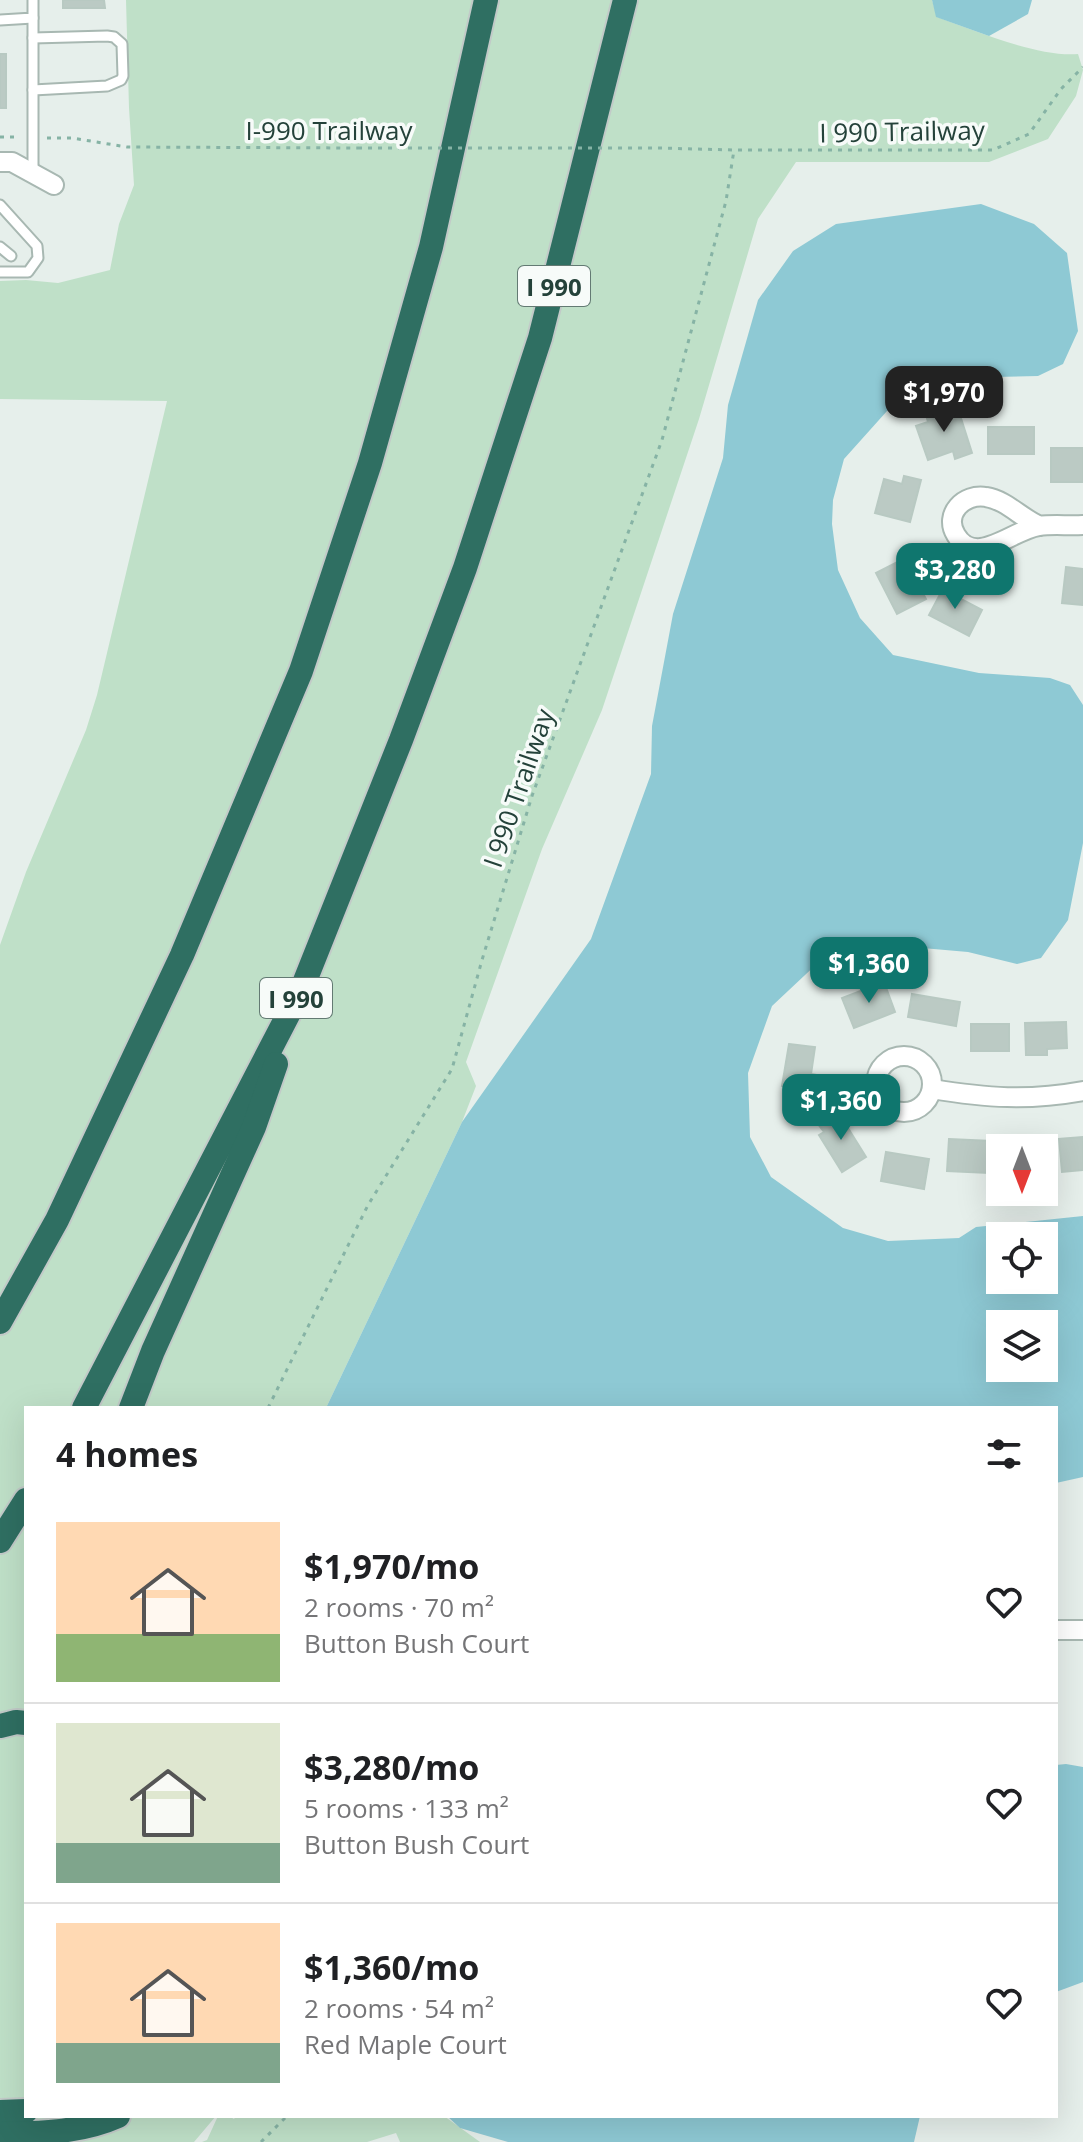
<!DOCTYPE html>
<html lang="en">
<head>
<meta charset="utf-8">
<style>
  body { margin:0; font-family:"Open Sans",sans-serif; background:#f6f6f6; color:#202124; height:100vh; display:flex; flex-direction:column; font-size:30px; white-space:nowrap }
  * { box-sizing:border-box; margin:0 }
  p { font-size:26px; color:#757577 }
  .icon { flex:none; width:44px; height:44px; fill:none; stroke:currentColor; stroke-width:2; stroke-linecap:round; stroke-linejoin:round }
  .map { position:relative; flex:1; overflow:hidden }
  .panel { position:absolute; left:24px; top:1406px; width:1034px; height:712px; display:flex; flex-direction:column; background:#fff; border-radius:0px; box-shadow:0 8px 32px #0002 }
  .panel>* { flex:none }
  .needle { width:52px; rotate:180deg }
  .controls { position:absolute; left:986px; top:1134px; display:grid; gap:16px }
  .controls a { display:grid; place-items:center; width:72px; height:72px; border-radius:0px; background:#fff; box-shadow:0 8px 32px #0002; font-size:40px }
  .price { position:absolute; translate:-50% -68px; padding:0 18px; border-radius:16px; background:#0f766e; color:#fff; font-size:26px; line-height:52px; filter:drop-shadow(0 2px 4px #0008) }
  .price::after { content:''; position:absolute; left:50%; top:48px; width:24px; height:18px; margin-left:-12px; background:inherit; clip-path:polygon(0 0,100% 0,50% 100%) }
  .price.on { background:#222; color:#fff }
  ul { padding:0; list-style:none }
  li { display:flex; align-items:center; gap:24px; height:200px; padding:0 32px }
  li+li { border-top:2px solid #e0e0e0 }
  li span { display:grid; place-items:center; flex:none; width:224px; height:160px; border-radius:0px; color:#555 }
  li>.icon { margin-inline-start:auto }
  span .icon { width:96px; height:96px; fill:#fffc; stroke-width:1 }
  li b { font-size:34px }
  h2 { display:flex; justify-content:space-between; align-items:center; height:96px; padding:0 32px; font-size:34px }
  .map>svg:first-child { display:block }
  .green { fill:#bfe0c8 }
  .water { fill:#8ec9d4; fill-rule:evenodd }
  .building { fill:#bbcac4; stroke:#b8c9c2; stroke-width:2 }
  .lines { fill:none; stroke-linecap:round; stroke-linejoin:round }
  .lane-casing { stroke:#a8b8b2; stroke-width:13 }
  .street-casing { stroke:#a8b8b2; stroke-width:22 }
  .highway-casing { stroke:#c2cac8; stroke-width:28 }
  .path { stroke:#86b3a5; stroke-width:3; stroke-dasharray:4 6; stroke-linecap:butt }
  .lane { stroke:#fff; stroke-width:9 }
  .street { stroke:#fff; stroke-width:18 }
  .highway { stroke:#2f6f62; stroke-width:24 }
  .path-bridge { stroke:#86b3a5; stroke-width:3; stroke-dasharray:4 6; stroke-linecap:butt }
  .labels { text-anchor:middle; dominant-baseline:central; stroke-width:7; stroke-linejoin:round; paint-order:stroke }
  .shield { fill:#f7fbf9; stroke:#637a73; stroke-width:2 }
  .shield-label { font-size:24px; font-weight:bold; fill:#24423a }
  .street-label { font-size:26px; fill:#24423a; stroke:#f7fbf9 }
</style>
</head>
<body>
<div class="map">
<svg width="1083" height="2142" viewBox="0 0 1083 2142">
  <rect width="100%" height="100%" fill="#e6efeb"/>
  <g class="green">
    <path d="M126,0h806l5,17c39,14 100,40 141,37l5,16 -7,26 -28,43 -59,23h-193l-38,57 -59,200 -97,291 -60,139 -76,213 10,24 -14,36 -136,286h-300v708h190l-22,26h-194v-1197l26,-73 60,-142 11,-35 70,-294 -167,-2v-118l26,-1 32,3 52,-13 9,-46 15,-39 -5,-77z"/>
    <path d="M218,2116h11l5,3 2,-3h208l36,26h-80l-4,-9 -29,9h-165l5,-2z"/>
  </g>
  <g class="water">
    <path d="M932,0h100l-4,14 -39,22 -53,-19z"/>
    <path d="M981,204l53,20 33,29 11,78 -15,33 -25,12 -45,1 -36,3 -29,8 -21,9 -20,14 -43,48 -11,41 -1,24 6,46 22,48 33,37 86,18 71,5 20,7 13,20v138l-15,77 -27,38 -24,6 -49,-12 -80,-7 -67,15 -49,46 -24,67 2,64 21,40 72,51 45,13 71,-3 17,-11 107,-11v261l-27,6v-75h-730l136,-286 129,-183 60,-165 1,-48 21,-112 50,-156 5,-53 30,-105 35,-49 43,-27zM1044,1236v44h-44v-44zM1000,1324h44v44h-44z"/>
    <path d="M1066,1764l17,3v215l-27,10v-227z"/>
    <path d="M447,2116h473l-6,26h-406l-48,-14z"/>
  </g>
  <g class="building">
    <path d="M63,0h41l1,8h-42z"/>
    <rect x="0" y="54" width="6" height="54"/>
    <path d="M944,405l4,11 11,-4 13,41 -17,6 -2,-8 -25,9 -12,-34 12,-4 -3,-11z"/>
    <rect x="988" y="427" width="46" height="27"/>
    <rect x="1051" y="448" width="32" height="34"/>
    <path d="M904,476l17,4 -11,42 -35,-9 9,-34 18,5z"/>
    <path d="M917,552l7,14 -12,7 14,26 -29,15 -21,-41z"/>
    <path d="M1066,567l17,2v36l-21,-2z"/>
    <path d="M946,583l15,7 -4,7 25,13 -13,26 -40,-21z"/>
    <path d="M884,982l11,30 -41,16 -12,-30z"/>
    <path d="M912,994l48,8 -4,24 -48,-9z"/>
    <path d="M1066,1022l1,26 -20,1v6h-21l-1,-32z"/>
    <rect x="971" y="1024" width="38" height="27"/>
    <path d="M789,1044l26,3 -4,27 23,4 -2,16 -50,-8z"/>
    <path d="M838,1112l28,45 -24,15 -23,-37 5,-3 -6,-8z"/>
    <path d="M1083,1137v33l-21,2 -3,-33z"/>
    <path d="M949,1139l42,2 -2,32 -42,-2z"/>
    <path d="M1005,1145h45v26h-6v-23h-39z"/>
    <path d="M886,1152l43,7 -5,30 -43,-8z"/>
  </g>
  <g class="lines">
    <defs>
      <g id="lane">
        <path d="M0,20l33,-2v-18"/>
        <path d="M33,90l74,-4 14,-6 2,-4 -1,-32 -8,-7 -7,-1 -74,2"/>
        <path d="M33,173v-155"/>
        <path d="M0,205l37,41 1,12 -10,14h-28"/>
        <path d="M0,247l11,9"/>
      </g>
      <g id="street">
        <path d="M0,162h12l42,23"/>
        <path d="M1040,526c-19,-8 -34,-26 -54,-29 -22,-4 -43,17 -30,38 19,33 58,-6 83,-9 14,-2 30,0 44,-1"/>
        <circle cx="904" cy="1084" r="28"/>
        <path d="M932,1089c55,9 96,12 151,2"/>
        <path d="M1056,1630h27"/>
      </g>
      <g id="highway">
        <path d="M0,1322l57,-102 125,-265 119,-284 69,-208 61,-216 55,-247"/>
        <path d="M84,1408l219,-422 98,-246 64,-172 75,-230 85,-338"/>
        <path d="M131,1408l22,-57 101,-224 22,-63"/>
        <path d="M0,1541l26,-41"/>
        <path d="M0,1726l16,-4 10,1"/>
        <path d="M0,2112l26,-1"/>
        <path d="M0,2134c40,-1 80,-1 118,-18"/>
      </g>
    </defs>
    <use href="#lane" class="lane-casing"/>
    <use href="#street" class="street-casing"/>
    <use href="#highway" class="highway-casing"/>
    <g class="path">
      <path d="M0,137h19"/>
      <path d="M47,138h25l55,9 231,1"/>
      <path d="M658,148l76,2h259l36,-16 32,-45 22,-22"/>
      <path d="M268,1408l100,-203 84,-136 30,-109 50,-164 130,-356 64,-239 8,-51"/>
      <path d="M261,2142l26,-26"/>
    </g>
    <use href="#lane" class="lane"/>
    <use href="#street" class="street"/>
    <use href="#highway" class="highway"/>
    <path class="path-bridge" d="M358,148h300"/>
  </g>
  <g class="labels">
    <g class="shield">
      <rect x="518" y="266" width="72" height="40" rx="6"/>
      <rect x="260" y="978" width="72" height="40" rx="6"/>
    </g>
    <g class="shield-label">
      <text x="554" y="286">I 990</text>
      <text x="296" y="998">I 990</text>
    </g>
    <g class="street-label">
      <text x="329" y="130">I-990 Trailway</text>
      <text transform="translate(902 131) rotate(-1)">I 990 Trailway</text>
      <text transform="translate(518 788) rotate(-71)">I 990 Trailway</text>
    </g>
  </g>
</svg>
<div class="controls">
<a><svg class="needle" viewBox="-14 -14 28 28"><path d="M0-13l5 13h-10z" fill="#e53935"/><path d="M0 13l5-13h-10z" fill="#757577"/></svg></a>
<a><svg class="icon" aria-label="locate" viewBox="0 0 24 24"><circle cx="12" cy="12" r="6"/><path d="M12 2v4M12 18v4M2 12h4M18 12h4"/></svg></a>
<a><svg class="icon" aria-label="layers" viewBox="0 0 24 24"><path d="M12 4l9 5-9 5-9-5zM3 14l9 5 9-5"/></svg></a>
</div>
<b class="price on" style="left:944px;top:434px">$1,970</b>
<b class="price" style="left:955px;top:611px">$3,280</b>
<b class="price" style="left:869px;top:1005px">$1,360</b>
<b class="price" style="left:841px;top:1142px">$1,360</b>
<section class="panel">
<h2>4 homes<svg class="icon" aria-label="filters" viewBox="0 0 24 24"><path d="M4 7h16M4 17h16"/><circle cx="9" cy="7" r="2"/><circle cx="15" cy="17" r="2"/></svg></h2>
<ul>
<li><span style="background:linear-gradient(#ffd9b3 70%,#8fb573 0)"><svg class="icon" aria-label="home" viewBox="0 0 24 24"><path d="M3 11l9-7 9 7M6 9v11h12V9"/></svg></span><div><b>$1,970/mo</b><p>2 rooms · 70 m²</p><p>Button Bush Court</p></div><svg class="icon" aria-label="heart" viewBox="0 0 24 24"><path d="M12 20l-8-8c-3-5 5-10 8-4 3-6 11-1 8 4z"/></svg></li>
<li><span style="background:linear-gradient(#dfe7d0 75%,#7fa58c 0)"><svg class="icon" aria-label="home" viewBox="0 0 24 24"><path d="M3 11l9-7 9 7M6 9v11h12V9"/></svg></span><div><b>$3,280/mo</b><p>5 rooms · 133 m²</p><p>Button Bush Court</p></div><svg class="icon" aria-label="heart" viewBox="0 0 24 24"><path d="M12 20l-8-8c-3-5 5-10 8-4 3-6 11-1 8 4z"/></svg></li>
<li><span style="background:linear-gradient(#ffd9b3 75%,#7fa58c 0)"><svg class="icon" aria-label="home" viewBox="0 0 24 24"><path d="M3 11l9-7 9 7M6 9v11h12V9"/></svg></span><div><b>$1,360/mo</b><p>2 rooms · 54 m²</p><p>Red Maple Court</p></div><svg class="icon" aria-label="heart" viewBox="0 0 24 24"><path d="M12 20l-8-8c-3-5 5-10 8-4 3-6 11-1 8 4z"/></svg></li>
</ul>
</section>
</div>
</body>
</html>
